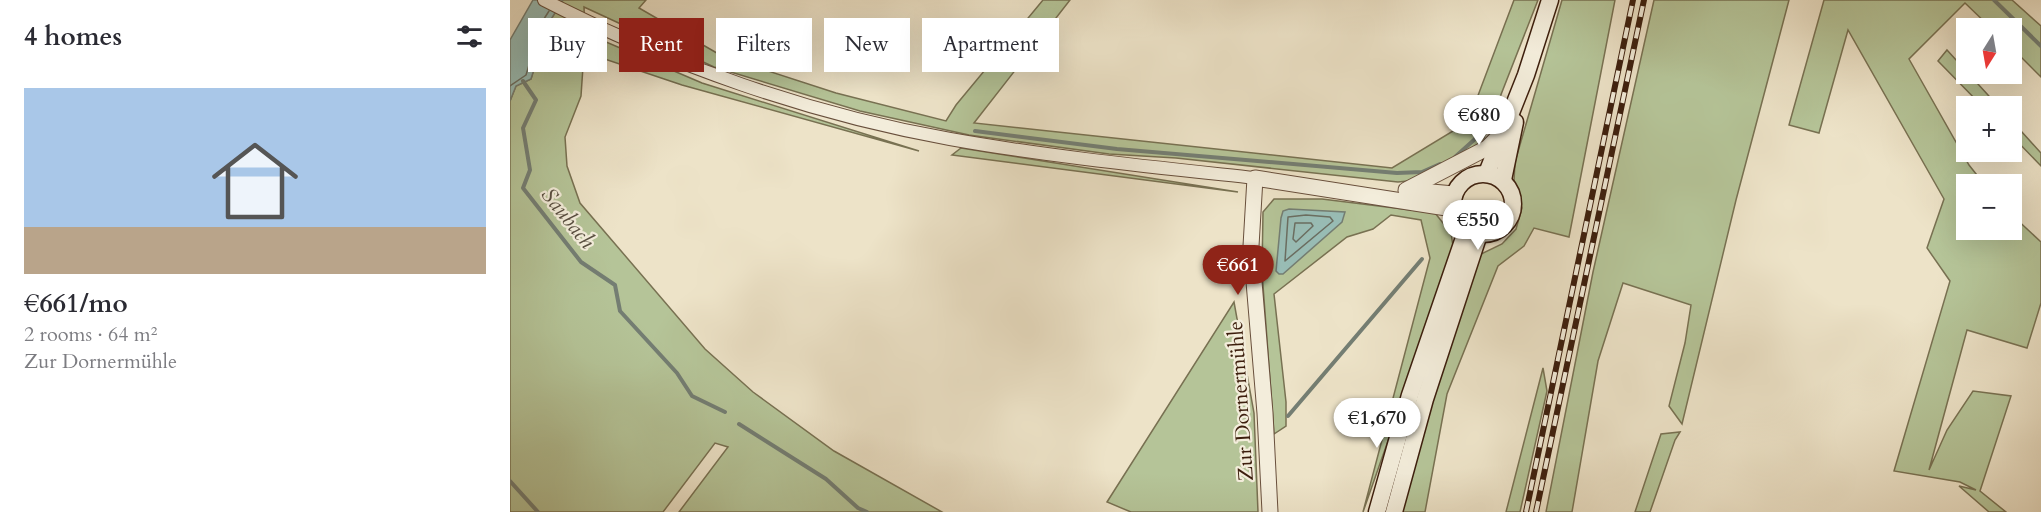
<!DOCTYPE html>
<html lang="en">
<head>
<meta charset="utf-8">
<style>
  body { margin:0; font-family:Cardo,serif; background:#f2f2f3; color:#2b2b33; height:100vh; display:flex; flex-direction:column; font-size:22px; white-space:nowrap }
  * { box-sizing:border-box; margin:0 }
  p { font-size:20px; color:#7c7c81 }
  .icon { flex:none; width:33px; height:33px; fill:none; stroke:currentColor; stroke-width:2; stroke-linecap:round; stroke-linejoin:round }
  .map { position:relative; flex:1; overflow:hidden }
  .panel { display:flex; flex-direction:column; background:#fff; width:510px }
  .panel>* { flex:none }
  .top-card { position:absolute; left:18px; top:18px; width:570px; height:54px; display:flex; gap:12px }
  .needle { width:39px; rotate:191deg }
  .controls { position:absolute; left:1446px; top:18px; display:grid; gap:12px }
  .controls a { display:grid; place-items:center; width:66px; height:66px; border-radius:0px; background:#fff; box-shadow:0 6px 24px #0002; font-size:30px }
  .price { position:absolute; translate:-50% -51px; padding:0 14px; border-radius:21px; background:#fff; color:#222; font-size:20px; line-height:39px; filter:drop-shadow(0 2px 3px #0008) }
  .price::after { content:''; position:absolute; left:50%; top:36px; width:18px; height:14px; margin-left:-9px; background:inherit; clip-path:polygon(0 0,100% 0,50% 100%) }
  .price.selected { background:#8f2418; color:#fff }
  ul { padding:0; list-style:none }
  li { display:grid; align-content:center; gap:12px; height:318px; padding:0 24px }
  li span { display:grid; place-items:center; height:186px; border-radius:0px; color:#555 }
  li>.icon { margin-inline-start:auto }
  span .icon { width:108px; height:108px; fill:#fffc; stroke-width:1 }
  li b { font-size:26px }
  h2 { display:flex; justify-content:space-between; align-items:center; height:72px; padding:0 24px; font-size:26px }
  .chip { padding:0 21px; border-radius:0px; background:#fff; box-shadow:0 6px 24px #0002; font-size:21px; line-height:54px }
  .chip.selected { background:#8f2418; color:#fff }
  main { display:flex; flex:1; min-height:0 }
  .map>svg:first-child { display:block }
  .green { fill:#b5c498; stroke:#787152; stroke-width:1.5 }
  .water { fill:#99beb7; stroke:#747e73; stroke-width:1.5 }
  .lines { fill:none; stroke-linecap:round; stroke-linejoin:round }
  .shore { stroke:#6a6e62; stroke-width:1.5 }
  .stream { stroke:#747e73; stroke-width:4 }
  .minor-casing { stroke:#684f3c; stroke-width:14 }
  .tertiary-casing { stroke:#684f3c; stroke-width:17 }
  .secondary-casing { stroke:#3c1e0d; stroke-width:19 }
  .minor { stroke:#f3eddb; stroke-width:12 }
  .tertiary { stroke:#f3eddb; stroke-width:15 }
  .secondary { stroke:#f3eddb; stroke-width:16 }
  .rail-casing { stroke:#3c1e0d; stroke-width:6 }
  .rail { stroke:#f3eddb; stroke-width:4; stroke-dasharray:11; stroke-linecap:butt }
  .labels { text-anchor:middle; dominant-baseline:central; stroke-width:4.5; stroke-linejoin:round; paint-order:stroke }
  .street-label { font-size:21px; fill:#3c1e0d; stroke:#f3eddb }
  .water-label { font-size:22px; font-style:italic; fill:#584e40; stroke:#f3eddb }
</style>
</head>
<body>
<main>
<section class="panel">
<h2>4 homes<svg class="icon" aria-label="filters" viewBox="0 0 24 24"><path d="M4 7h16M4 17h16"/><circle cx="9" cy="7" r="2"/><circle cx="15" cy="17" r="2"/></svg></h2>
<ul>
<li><span style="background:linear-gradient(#a9c7e8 75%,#b9a48a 0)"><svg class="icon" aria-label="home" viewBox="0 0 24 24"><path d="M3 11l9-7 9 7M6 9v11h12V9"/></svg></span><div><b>€661/mo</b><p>2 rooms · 64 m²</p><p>Zur Dornermühle</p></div></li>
</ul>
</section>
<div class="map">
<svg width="1531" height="512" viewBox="0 0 1531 512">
  <rect width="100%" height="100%" fill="#ede3c8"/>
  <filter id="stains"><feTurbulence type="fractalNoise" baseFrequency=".00333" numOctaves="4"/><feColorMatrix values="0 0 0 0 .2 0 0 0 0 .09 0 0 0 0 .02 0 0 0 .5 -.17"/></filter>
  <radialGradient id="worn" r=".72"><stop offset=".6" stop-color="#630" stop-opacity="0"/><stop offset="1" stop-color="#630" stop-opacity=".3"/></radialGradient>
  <g class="green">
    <path d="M53,0h83l-7,8 83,48 114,37 110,28 10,-16 87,-105h27l-96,123 418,45 76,-46 46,-122h24l-54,138 -19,18 -48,24 -19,2 -222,-24 -67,-4 -140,-19 -109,-24 -146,-44 -130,-60 1,26 117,50 217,68 -237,-66 -98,-33 -3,44 -16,41 2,29 13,37 125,146 48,43 81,59 108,61h-263l49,-65 -13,-4 -52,69h-153v-411l6,-15 15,-7 17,-55z"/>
    <path d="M1052,0h53l-46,237 -35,-9 -10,18 -26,20 -51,128 -22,118h-26l78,-256 25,-12 14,-15 6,-21 -8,-27 1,-19z"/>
    <path d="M1144,0h135l-53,200 -54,224 -13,-18 16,-63 6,-38 -68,-22 -25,78 -26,151h-26l47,-240z"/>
    <path d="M1314,0h188l29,26v51l-29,-29v-20h-21l-26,-25 -56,56 60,106 15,19h-18v46h46v-15l29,27v61l-14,45 -60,-18 -38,140 18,-40 26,-39 38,5 -31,95 26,21h-17l-30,-26 17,4 -16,-8 -66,-11 56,-190 -23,-33 17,-49 -96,-169 -29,103 -30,-8z"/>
    <path d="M1437,50l51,56h-16l-44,-45z"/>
    <path d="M1502,121l29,32v13l-29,-30z"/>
    <path d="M451,148l277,44 -286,-37z"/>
    <path d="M764,199h48l113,14 16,20 3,20 -91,259 67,-254 -9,-38 -30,-5 -18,14 -26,8 -73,57 12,108v24l-12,8 -12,-162 1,-60z"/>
    <path d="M724,302l20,111 4,99h-127l-24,-10z"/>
    <path d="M1033,368l4,23 -27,121h-14z"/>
    <path d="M1170,432l-5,8 -25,72h-15l26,-78z"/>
  </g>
  <g class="water">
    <path d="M23,0h30l-15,24 -17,55 -15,7 -6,15v-61z"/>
    <path d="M779,209l56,3 -3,10 -59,52h-4l-3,-3 5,-53 2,-7z"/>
  </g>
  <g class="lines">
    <g class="shore">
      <path d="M0,86l16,-11 16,-53 7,-11"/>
      <path d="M796,215l24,2 3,4 -48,40 3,-44z"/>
      <path d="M785,223h16l2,3 -17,16 -3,-3z"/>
    </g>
    <g class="stream">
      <path d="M1484,0l47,46"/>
      <path d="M13,81l13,19 -13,28 7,42 -7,18 58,74 34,23 5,26 57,62 15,23 33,16"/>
      <path d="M465,131l142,18 280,24 25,-1 18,-8"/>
      <path d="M945,157l20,-18 18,-34"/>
      <path d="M778,416l134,-157"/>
      <path d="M229,424l87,55 32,29 9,4"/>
      <path d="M0,481l28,31"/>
    </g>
    <defs>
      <path id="minor" d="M34,0c126,65 266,114 406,139 101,18 203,28 305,39"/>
      <g id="tertiary">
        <path d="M896,190l81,-42 16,-16"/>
        <path d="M899,190l45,4"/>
        <path d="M760,512l-5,-99 -14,-167 4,-68 198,31"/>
      </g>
      <g id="secondary">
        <path d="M977,173l39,-98 24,-75"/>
        <circle cx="973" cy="204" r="30"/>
        <path d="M993,180l12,-58"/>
        <path d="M867,512l33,-117 57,-166"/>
        <path d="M884,512l31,-113 54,-165"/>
      </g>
    </defs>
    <use href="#minor" class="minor-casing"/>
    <use href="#tertiary" class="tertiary-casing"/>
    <use href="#secondary" class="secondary-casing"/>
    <use href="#minor" class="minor"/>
    <use href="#tertiary" class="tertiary"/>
    <use href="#secondary" class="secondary"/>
    <defs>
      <g id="rail">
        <path d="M1016,512l107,-512"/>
        <path d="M1026,512l108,-512"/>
      </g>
    </defs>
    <use href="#rail" class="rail-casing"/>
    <use href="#rail" class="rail"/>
  </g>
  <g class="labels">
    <g class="street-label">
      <text transform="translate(731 401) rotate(-94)">Zur Dornermühle</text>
    </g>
    <g class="water-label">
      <text transform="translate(58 218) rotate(51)">Saubach</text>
    </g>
  </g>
  <rect width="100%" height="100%" filter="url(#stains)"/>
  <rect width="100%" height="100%" fill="url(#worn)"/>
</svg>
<div class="controls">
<a><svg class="needle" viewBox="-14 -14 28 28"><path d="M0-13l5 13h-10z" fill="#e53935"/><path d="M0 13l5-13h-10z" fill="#7c7c81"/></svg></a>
<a>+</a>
<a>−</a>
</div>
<b class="price" style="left:969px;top:146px">€680</b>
<b class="price" style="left:968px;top:251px">€550</b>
<b class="price selected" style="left:728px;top:296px">€661</b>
<b class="price" style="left:867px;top:449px">€1,670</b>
<div class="top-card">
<a class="chip">Buy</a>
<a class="chip selected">Rent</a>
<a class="chip">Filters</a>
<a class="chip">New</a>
<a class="chip">Apartment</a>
</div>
</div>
</main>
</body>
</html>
